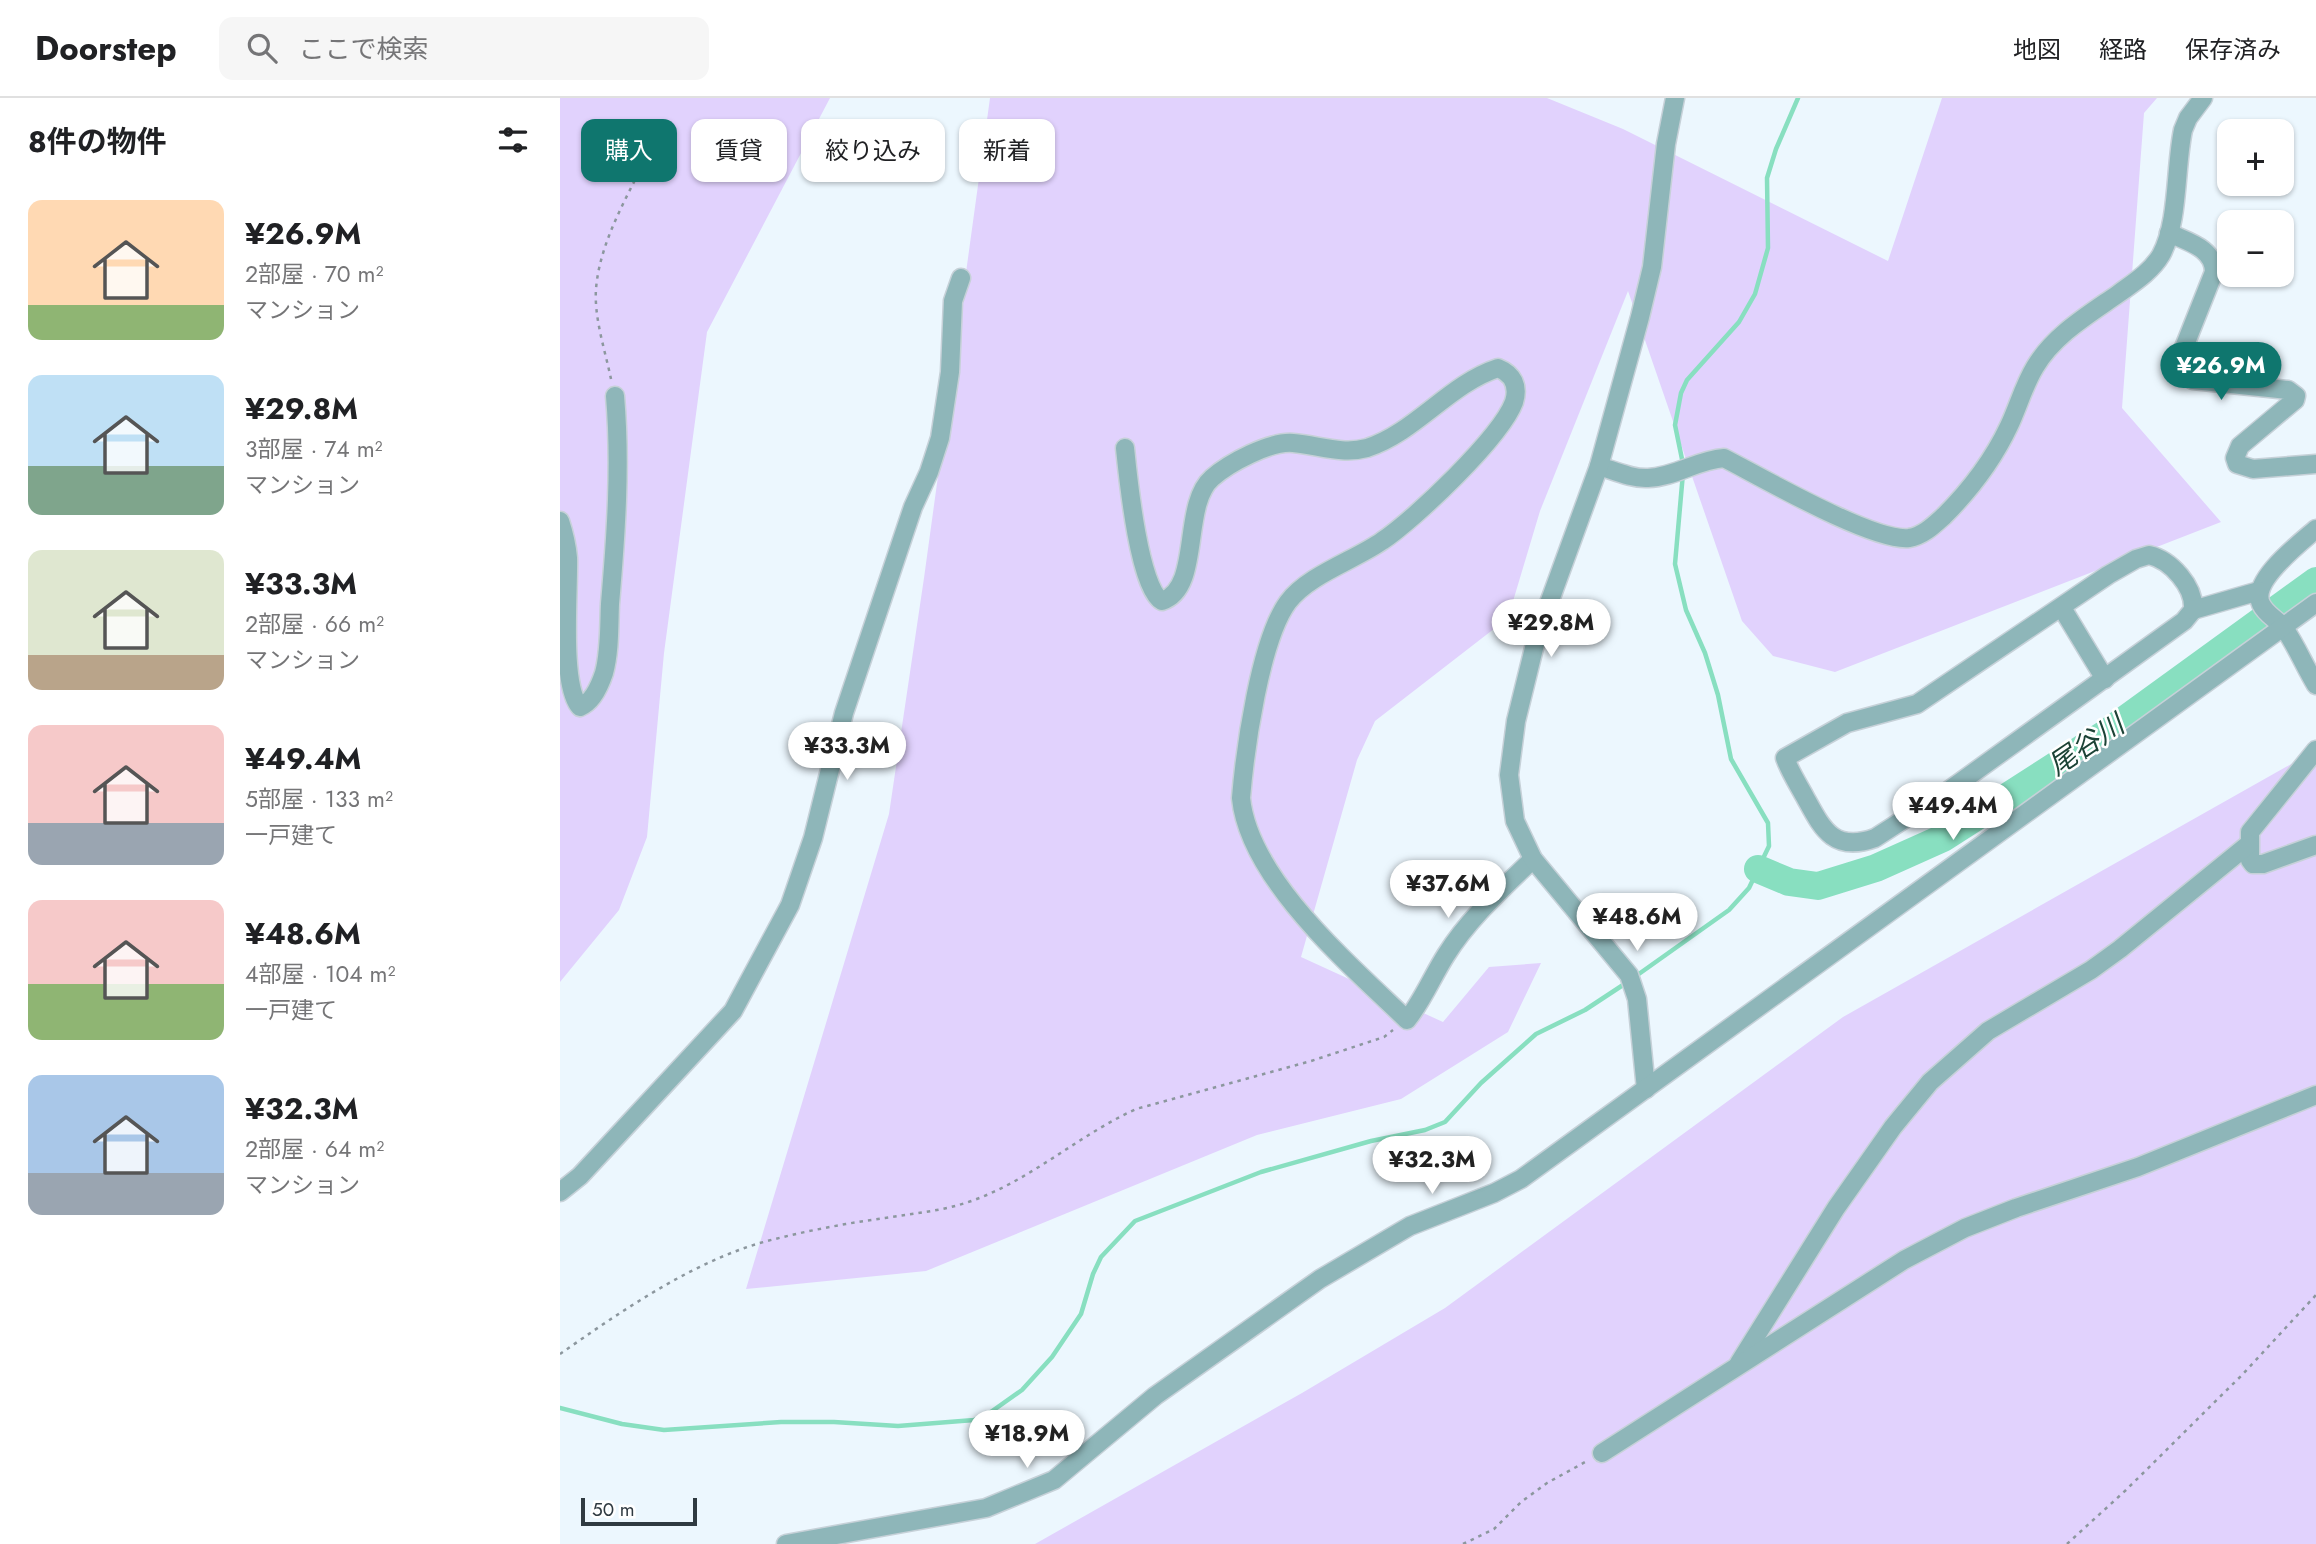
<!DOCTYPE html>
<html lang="ja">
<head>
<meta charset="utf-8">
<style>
  body { margin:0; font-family:Jost,"Noto Sans JP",sans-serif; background:#f6f6f6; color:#202124; height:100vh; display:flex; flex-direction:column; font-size:26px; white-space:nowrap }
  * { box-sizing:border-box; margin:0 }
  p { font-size:23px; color:#757577 }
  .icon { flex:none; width:38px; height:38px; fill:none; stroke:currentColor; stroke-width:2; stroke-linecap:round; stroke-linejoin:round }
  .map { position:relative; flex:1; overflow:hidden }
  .details { display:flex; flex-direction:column; background:#fff; width:560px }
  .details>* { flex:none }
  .banner { position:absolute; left:21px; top:21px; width:665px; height:63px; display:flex; gap:14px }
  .tools { position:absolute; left:1657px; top:21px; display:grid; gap:14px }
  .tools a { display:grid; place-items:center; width:77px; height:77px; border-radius:14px; background:#fff; box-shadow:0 2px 5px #0004; font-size:35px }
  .scale { position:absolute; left:21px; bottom:18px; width:116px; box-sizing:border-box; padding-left:7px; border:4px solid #2f3a41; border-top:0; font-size:19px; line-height:24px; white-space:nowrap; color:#2f3a41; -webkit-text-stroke:5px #fff; paint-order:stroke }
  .price { position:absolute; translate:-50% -60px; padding:0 16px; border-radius:24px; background:#fff; color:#222; font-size:23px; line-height:46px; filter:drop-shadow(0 2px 4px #0008) }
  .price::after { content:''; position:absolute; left:50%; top:42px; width:21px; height:16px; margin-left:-10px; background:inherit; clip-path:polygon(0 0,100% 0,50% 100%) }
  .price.selected { background:#0f766e; color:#fff }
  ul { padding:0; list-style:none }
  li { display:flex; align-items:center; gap:21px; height:175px; padding:0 28px }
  li span { display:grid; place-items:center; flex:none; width:196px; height:140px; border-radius:14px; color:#555 }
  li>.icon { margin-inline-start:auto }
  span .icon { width:84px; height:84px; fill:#fffc; stroke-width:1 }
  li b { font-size:30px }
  h2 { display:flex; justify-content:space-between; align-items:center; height:84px; padding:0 28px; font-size:30px }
  .chip { padding:0 24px; border-radius:14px; background:#fff; box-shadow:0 2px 5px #0004; font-size:24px; line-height:63px }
  .chip.selected { background:#0f766e; color:#fff }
  header { display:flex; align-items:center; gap:42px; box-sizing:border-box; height:98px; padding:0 35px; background:#fff; border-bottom:2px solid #e0e0e0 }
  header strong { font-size:33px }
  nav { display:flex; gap:38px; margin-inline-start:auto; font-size:24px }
  .search { width:490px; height:63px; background:#f6f6f6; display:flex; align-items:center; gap:18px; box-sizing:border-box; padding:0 24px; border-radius:14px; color:#757577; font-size:26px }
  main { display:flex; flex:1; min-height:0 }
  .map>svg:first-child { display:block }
  .green { fill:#e1d2fd }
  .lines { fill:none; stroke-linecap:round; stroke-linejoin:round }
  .stream { stroke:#88dfc0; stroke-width:4.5 }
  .river { stroke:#88dfc0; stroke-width:28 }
  .minor-casing { stroke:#c6d1d8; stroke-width:21 }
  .path { stroke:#8c979e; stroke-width:2.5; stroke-dasharray:3.5 5; stroke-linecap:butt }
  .minor { stroke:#8eb6b9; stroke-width:18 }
  .labels { text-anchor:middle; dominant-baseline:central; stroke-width:5; stroke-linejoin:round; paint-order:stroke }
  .water-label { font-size:28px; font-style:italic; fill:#1c4336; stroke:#fff }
</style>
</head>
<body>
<header>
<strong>Doorstep</strong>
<div class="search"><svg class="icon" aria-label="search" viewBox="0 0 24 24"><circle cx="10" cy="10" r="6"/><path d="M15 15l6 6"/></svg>ここで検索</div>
<nav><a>地図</a><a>経路</a><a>保存済み</a></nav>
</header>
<main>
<section class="details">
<h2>8件の物件<svg class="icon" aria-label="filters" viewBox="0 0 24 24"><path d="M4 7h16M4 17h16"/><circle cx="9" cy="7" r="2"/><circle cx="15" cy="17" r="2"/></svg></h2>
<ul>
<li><span style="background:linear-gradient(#ffd9b3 75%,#8fb573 0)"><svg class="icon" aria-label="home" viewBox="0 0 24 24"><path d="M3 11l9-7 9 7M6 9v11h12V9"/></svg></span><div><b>¥26.9M</b><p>2部屋 · 70 m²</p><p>マンション</p></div></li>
<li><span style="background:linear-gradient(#bfe0f5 65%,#7fa58c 0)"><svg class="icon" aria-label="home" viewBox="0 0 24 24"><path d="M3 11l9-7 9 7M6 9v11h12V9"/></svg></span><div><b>¥29.8M</b><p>3部屋 · 74 m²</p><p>マンション</p></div></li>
<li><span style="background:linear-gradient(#dfe7d0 75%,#b9a48a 0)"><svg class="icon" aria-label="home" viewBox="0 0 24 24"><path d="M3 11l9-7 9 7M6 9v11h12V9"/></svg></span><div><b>¥33.3M</b><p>2部屋 · 66 m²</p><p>マンション</p></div></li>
<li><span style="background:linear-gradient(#f6c9c9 70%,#9aa5b1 0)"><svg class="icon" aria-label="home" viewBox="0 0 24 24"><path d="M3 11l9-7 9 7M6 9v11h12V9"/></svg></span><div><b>¥49.4M</b><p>5部屋 · 133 m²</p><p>一戸建て</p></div></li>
<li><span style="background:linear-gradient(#f6c9c9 60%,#8fb573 0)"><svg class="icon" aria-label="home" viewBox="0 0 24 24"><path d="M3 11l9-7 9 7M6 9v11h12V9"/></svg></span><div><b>¥48.6M</b><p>4部屋 · 104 m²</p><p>一戸建て</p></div></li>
<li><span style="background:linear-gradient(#a9c7e8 70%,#9aa5b1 0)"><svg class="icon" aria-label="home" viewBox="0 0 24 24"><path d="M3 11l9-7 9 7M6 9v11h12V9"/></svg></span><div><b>¥32.3M</b><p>2部屋 · 64 m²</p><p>マンション</p></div></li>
</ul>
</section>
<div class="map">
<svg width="1756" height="1446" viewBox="0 0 1756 1446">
  <rect width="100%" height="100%" fill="#ecf7fe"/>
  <g class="green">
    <path d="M0,0h270l-123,234 -43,321 -17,184 -28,73 -59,72z"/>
    <path d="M430,0h557l76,31 265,132 54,-163h215l-13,15 -22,295 99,114 -386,150 -62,-16 -31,-35 -114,-330 -88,220 -32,107 -133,103 -18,39 -56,197 142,65 46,-55 52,-4 -33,69 -107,67 -144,36 -331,136 -180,18 143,-475 35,-236z"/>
    <path d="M1756,652v794h-1281l267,-151 143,-85 398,-291z"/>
  </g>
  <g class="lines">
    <g class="stream">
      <path d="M1123,366l-8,-39 6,-32 6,-13 52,-58 16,-28 13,-46 -1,-70 9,-29 22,-51"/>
      <path d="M1076,878l93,-66 20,-22 20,-42 -1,-23 -37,-64 -13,-64 -13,-42 -19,-43 -11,-46 8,-91"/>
      <path d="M0,1310l62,16 42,6 117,-8h53l64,4 76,-6 14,-6 34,-24 30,-33 29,-43 12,-40 8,-17 34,-36 126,-49 110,-31 54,-11 20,-8 36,-39 55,-49 49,-24 41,-27"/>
    </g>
    <path class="river" d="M1198,771l31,13 29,4 58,-18 67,-30 162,-104 211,-153"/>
    <defs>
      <g id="minor">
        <path d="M1609,135c19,9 45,15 45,39l-35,88 1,13 13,7 95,10 8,6 -1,4 -55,46 -5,12 2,6 16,5 63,-5"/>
        <path d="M565,350c3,29 14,141 37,153 40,-13 19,-96 50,-123 17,-15 58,-37 81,-35 25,2 49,12 74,5 49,-16 82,-64 131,-80 15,6 21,18 16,34 -13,35 -99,117 -132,139 -27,19 -74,34 -94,61 -28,38 -43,148 -47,196 8,81 109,167 166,222 16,-20 25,-43 39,-65 23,-37 56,-66 87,-96"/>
        <path d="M1039,368c16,5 33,13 49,12 27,-1 49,-18 76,-20 37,19 149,84 185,80 14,-2 25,-13 35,-22 27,-27 49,-56 65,-90 9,-19 15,-41 26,-59 19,-32 53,-52 83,-73 15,-11 33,-22 43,-39 18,-33 14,-87 22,-125l5,-12 15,-20"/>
        <path d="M0,423c4,12 7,25 8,37 1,34 -8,127 12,149 13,-5 20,-22 24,-34 6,-22 5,-47 6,-69 6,-69 11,-140 5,-208"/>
        <path d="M1756,431c-16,14 -66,52 -55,75 5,11 16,15 23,24 12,17 21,39 32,57"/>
        <path d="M1589,457c22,5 46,32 44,55l-9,11 -236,170 -73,47c-42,15 -53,-10 -70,-41 -7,-13 -15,-25 -20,-39l62,-35 70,-19 191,-129 28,-16z"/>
        <path d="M1502,510l43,71"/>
        <path d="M1633,512l66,-19"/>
        <path d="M1756,652l-66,82v28l3,4h10l53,-19"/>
        <path d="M1086,991l-9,-90 -8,-24 -96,-116 -18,-38 -6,-46 7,-54 21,-85 62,-170 41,-149 12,-50 14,-123 9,-46"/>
        <path d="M0,1094l20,-16 153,-165 57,-106 23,-67 31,-125 69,-206 16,-35 11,-34 10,-66 3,-71 8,-23"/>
        <path d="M1179,1265l97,-155 57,-81 37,-45 58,-51 103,-61 29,-21 129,-105"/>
        <path d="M1042,1355l302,-193 61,-32 51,-20 122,-41 178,-72"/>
        <path d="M226,1446l200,-36 68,-28 101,-84 165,-117 90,-53 84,-33 27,-14 795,-576"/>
      </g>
    </defs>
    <use href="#minor" class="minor-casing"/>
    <g class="path">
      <path d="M51,281c-6,-29 -17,-61 -15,-90 4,-51 36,-100 57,-145"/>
      <path d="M0,1256c63,-44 139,-97 215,-115 36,-9 73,-16 110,-21 30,-5 60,-7 89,-18 58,-21 105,-65 162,-91l175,-48 73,-24 9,-7"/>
      <path d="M903,1446l31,-15 27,-27 26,-19 40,-22"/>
      <path d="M1507,1446l59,-54 117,-116 73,-79"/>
    </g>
    <use href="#minor" class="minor"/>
  </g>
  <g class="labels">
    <g class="water-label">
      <text transform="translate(1526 647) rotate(-34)">尾谷川</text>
    </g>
  </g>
</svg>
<div class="tools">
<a>+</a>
<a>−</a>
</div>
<div class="scale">50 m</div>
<b class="price selected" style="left:1661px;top:304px">¥26.9M</b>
<b class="price" style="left:991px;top:561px">¥29.8M</b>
<b class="price" style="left:287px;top:684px">¥33.3M</b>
<b class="price" style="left:1393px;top:744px">¥49.4M</b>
<b class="price" style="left:888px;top:822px">¥37.6M</b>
<b class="price" style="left:1077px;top:855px">¥48.6M</b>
<b class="price" style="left:872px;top:1098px">¥32.3M</b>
<b class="price" style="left:467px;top:1372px">¥18.9M</b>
<div class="banner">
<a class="chip selected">購入</a>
<a class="chip">賃貸</a>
<a class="chip">絞り込み</a>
<a class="chip">新着</a>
</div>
</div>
</main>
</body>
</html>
